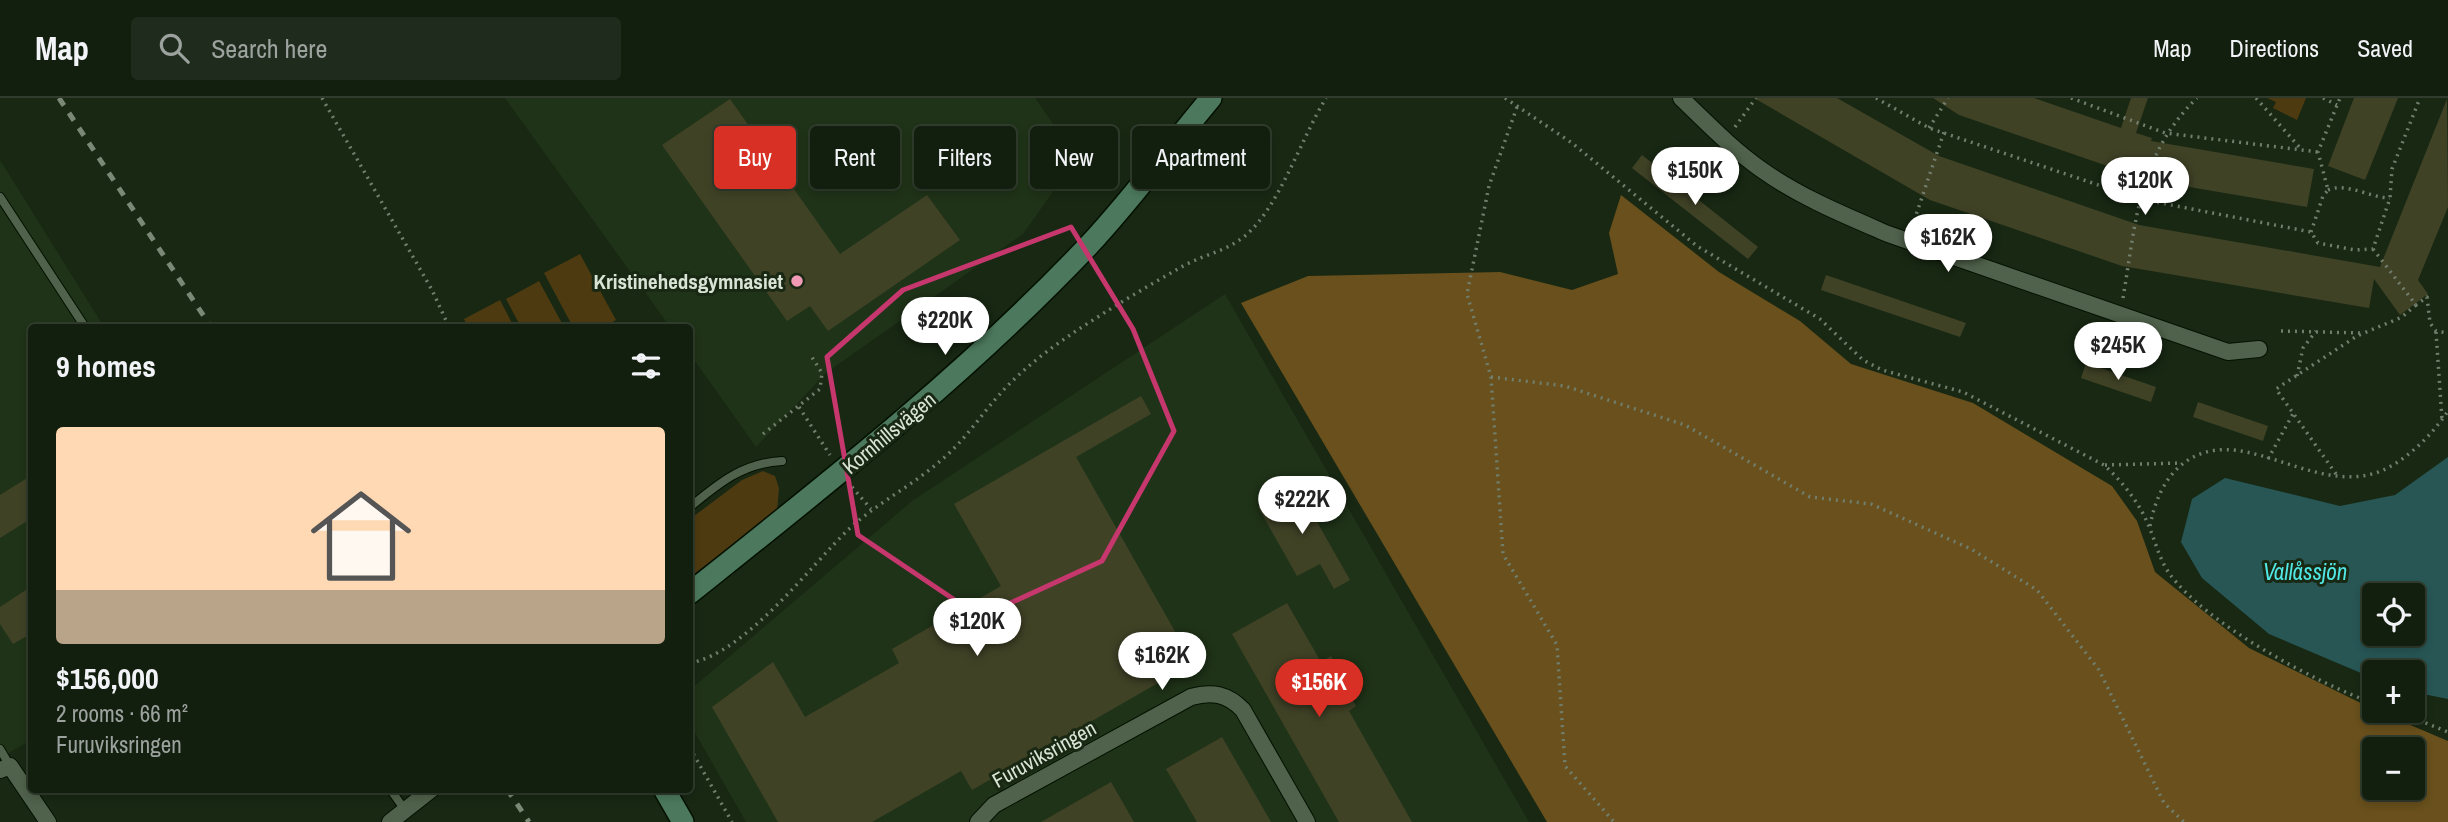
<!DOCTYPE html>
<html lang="en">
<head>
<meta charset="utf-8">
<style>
  body { margin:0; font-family:"Archivo Narrow",sans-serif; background:#1f2b1c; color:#f1f3f6; height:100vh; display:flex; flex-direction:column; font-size:26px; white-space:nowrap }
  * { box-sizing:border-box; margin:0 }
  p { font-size:23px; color:#9ca29e }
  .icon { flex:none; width:38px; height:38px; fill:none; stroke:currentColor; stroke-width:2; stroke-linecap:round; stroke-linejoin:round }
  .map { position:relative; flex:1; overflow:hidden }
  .side { position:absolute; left:28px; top:226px; width:665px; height:469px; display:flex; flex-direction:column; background:#121e0e; border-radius:7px; box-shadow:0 4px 10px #0003,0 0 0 2px #313c2e }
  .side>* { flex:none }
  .hud { position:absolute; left:714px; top:28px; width:665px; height:63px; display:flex; gap:14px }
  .tools { position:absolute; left:2362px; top:485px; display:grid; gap:14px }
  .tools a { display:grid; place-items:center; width:63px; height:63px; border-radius:7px; background:#121e0e; box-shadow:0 4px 10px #0003,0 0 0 2px #313c2e; font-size:35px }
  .price { position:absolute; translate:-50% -60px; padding:0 16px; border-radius:24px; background:#fff; color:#222; font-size:23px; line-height:46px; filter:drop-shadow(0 2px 4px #0008) }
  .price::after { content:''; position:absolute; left:50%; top:42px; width:21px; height:16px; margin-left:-10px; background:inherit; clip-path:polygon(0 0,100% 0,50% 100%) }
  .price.selected { background:#d93025; color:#fff }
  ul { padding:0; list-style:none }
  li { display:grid; align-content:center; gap:14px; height:371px; padding:0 28px }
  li+li { border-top:2px solid #313c2e }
  li span { display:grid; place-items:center; height:217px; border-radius:7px; color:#555 }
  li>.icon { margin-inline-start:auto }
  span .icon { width:126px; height:126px; fill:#fffc; stroke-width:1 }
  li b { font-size:30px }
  h2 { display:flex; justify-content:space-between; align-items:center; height:84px; padding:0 28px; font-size:30px }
  .chip { padding:0 24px; border-radius:7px; background:#121e0e; box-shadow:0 4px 10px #0003,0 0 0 2px #313c2e; font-size:24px; line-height:63px }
  .chip.selected { background:#d93025; color:#fff }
  header { display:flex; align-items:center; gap:42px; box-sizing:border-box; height:98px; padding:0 35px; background:#121e0e; border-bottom:2px solid #313c2e }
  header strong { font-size:33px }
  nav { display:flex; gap:38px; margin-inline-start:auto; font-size:24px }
  .search { width:490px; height:63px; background:#1f2b1c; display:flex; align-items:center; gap:18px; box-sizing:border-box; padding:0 24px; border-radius:7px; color:#9ca29e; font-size:26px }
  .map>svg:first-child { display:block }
  .built { fill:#1f3318 }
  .green { fill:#4e3a10 }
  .forest { fill:#69501c; fill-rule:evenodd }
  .water { fill:#275655; fill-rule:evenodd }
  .building { fill:#404226 }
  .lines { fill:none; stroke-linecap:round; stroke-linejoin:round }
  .lane-casing { stroke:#041101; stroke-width:10 }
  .street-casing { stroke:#041101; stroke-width:18 }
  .secondary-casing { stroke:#041101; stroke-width:24 }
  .path { stroke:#717e6c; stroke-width:3.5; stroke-dasharray:2 5; stroke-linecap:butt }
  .lane { stroke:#50624b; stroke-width:8 }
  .street { stroke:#50624b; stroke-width:16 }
  .secondary { stroke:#4c795d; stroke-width:21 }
  .rail { stroke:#7b8876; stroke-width:5; stroke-dasharray:9 9; stroke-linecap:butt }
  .marked { fill:none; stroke:#c6376d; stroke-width:5; stroke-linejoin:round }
  .poi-dot { fill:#f09ab5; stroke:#182813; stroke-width:2.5 }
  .labels { text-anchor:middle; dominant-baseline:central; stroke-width:6; stroke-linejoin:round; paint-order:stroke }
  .poi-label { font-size:21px; font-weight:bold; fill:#dae4d6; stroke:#182813; text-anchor:end }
  .street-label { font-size:21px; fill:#dae4d6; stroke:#182813 }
  .water-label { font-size:23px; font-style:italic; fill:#50e7e5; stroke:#182813 }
</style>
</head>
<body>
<header>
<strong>Map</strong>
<div class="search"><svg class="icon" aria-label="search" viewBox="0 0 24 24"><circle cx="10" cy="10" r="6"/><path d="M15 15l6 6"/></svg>Search here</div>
<nav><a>Map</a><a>Directions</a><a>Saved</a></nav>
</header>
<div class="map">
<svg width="2448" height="724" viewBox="0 0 2448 724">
  <rect width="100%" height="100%" fill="#182813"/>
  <g class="built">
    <path d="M505,0h530l42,60 -54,76 -197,139 -70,74 -66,-93v-27h-20z"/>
    <path d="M0,62l104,167h-72l-1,413 -31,18z"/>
    <path d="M1225,196l304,528h-783l-56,-98v-34l222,-189z"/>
  </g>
  <g class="green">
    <path d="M2267,0h39l-9,22 -24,-12 3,-6z"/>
    <path d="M580,156l36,66 -13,7h-30l-29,-54z"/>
    <path d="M539,183l25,46h-43l-15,-28z"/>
    <path d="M500,202l14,27h-46l-4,-8z"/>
    <path d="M763,373l12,5 4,12 -2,23 -87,66v-58l52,-39z"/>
  </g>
  <path class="forest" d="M1621,97l98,77 81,49 51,43 122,39 139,83 25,35 18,51 94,76 126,62 73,31v81h-901l-306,-519 67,-27 192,-4 72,18 46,-16 -9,-41zM2375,651h38v39h-38z"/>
  <path class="water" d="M2448,359v242l-35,-7v-20h-38v7l-106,-45 -67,-56 -21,-36 11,-43 33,-21 115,28 55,-11zM2375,497h38v39h-38z"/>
  <g class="building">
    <path d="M1754,0h83l102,58 200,69 241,42 67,-168 1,108 -30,73 10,14 -28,21 -26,-36 -5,29 -247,-42 -192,-66z"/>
    <path d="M1933,0h101l87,30 10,-30h17l-12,35 16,5 -1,3 163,28 -7,38 -159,-27 -189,-65z"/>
    <path d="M2354,0h44l-33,82 -37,-14z"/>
    <path d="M730,1l110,155 87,-59 33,45 -132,91 -18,-25 -23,15 -125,-176z"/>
    <path d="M1642,57l116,92 -10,12 -116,-91z"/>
    <path d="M1826,177l140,48 -6,14 -139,-47z"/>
    <path d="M2086,265l70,24 -5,15 -70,-24z"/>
    <path d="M1141,298l10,18 -75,43 105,185 -2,2 12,20 -219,126 -11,-19 -89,51h-94l-66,-115 61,-45 32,55 94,-54 -7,-14 109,-63 -47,-82z"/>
    <path d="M2198,304l70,24 -5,15 -70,-24z"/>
    <path d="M32,377v43l-32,20v-43z"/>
    <path d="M1296,387l54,95 -16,9 -14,-25 -23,12 -39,-69z"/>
    <path d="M32,488v47l-19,11 -13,-20v-17z"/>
    <path d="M1287,505l34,59 10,-6 10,17 -3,2 18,31 -7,5 63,111h-73l-107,-188z"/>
    <path d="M1222,639l49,85h-74l-31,-53z"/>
    <path d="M1111,684l23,40h-93z"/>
  </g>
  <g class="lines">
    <defs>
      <g id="lane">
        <path d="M0,99l85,130"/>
        <path d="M690,409c29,-24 53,-44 92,-46"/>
        <path d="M0,651l10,17"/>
        <path d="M390,691l15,21"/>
      </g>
      <g id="street">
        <path d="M1681,0c26,25 51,51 81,72 38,27 82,45 126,64l340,118 31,-3"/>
        <path d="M0,672l10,-4 38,56"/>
        <path d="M390,724l42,-33"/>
        <path d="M978,724l16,-17 197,-108c21,-6 37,-3 52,13l64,112"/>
      </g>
      <g id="secondary">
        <path d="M690,495c138,-110 277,-219 399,-348 43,-46 81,-98 122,-147"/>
        <path d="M664,691l19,33"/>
      </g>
    </defs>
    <use href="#lane" class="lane-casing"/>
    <use href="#street" class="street-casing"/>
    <use href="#secondary" class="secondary-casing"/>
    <g class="path">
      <path d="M322,0l110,192 17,37"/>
      <path d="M1505,0l67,45 125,103 123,73 43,41 19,10 81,22 141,73c19,17 37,40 46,64 6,15 10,31 19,44 36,51 148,110 206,131"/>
      <path d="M1876,0l53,30 211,71 171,33 7,11 37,7 18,-1 17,-51 2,-29 28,-71"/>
      <path d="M2071,0l94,35 153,19"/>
      <path d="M2256,0l45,51"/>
      <path d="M2323,0l14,7"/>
      <path d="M1517,9l-28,79 -22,108 24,83 12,177 54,91 8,121 49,56"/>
      <path d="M1735,29l21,-29"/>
      <path d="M1929,30l19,-30"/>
      <path d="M2328,92c18,-8 43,8 62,8"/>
      <path d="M1912,129l32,-95"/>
      <path d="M2311,134l12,-36 5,-6 -10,-38 22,-54"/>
      <path d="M2373,151l43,56 11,-8 3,26 6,8 12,2"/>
      <path d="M2123,200c13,-76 15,-143 74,-200"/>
      <path d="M2281,233l80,2"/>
      <path d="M2436,234l6,87"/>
      <path d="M2297,278l6,-28 13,-17"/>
      <path d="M1491,279l74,9 120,39 125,72 61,7 100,45 66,41 62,80 65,133 20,19"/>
      <path d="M799,309l31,48"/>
      <path d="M763,336l57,-45 2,-16 -12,-19"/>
      <path d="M2268,361l26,-47"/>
      <path d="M2105,367l76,-2"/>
      <path d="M2336,376l-60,-85 81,-53 45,-19 14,-12"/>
      <path d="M852,389l19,22"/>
      <path d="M2150,428c9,-50 40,-86 96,-74 42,8 90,37 135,19 26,-11 51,-36 67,-60"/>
      <path d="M690,565c56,-10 120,-97 160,-135 30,-27 67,-45 97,-73 20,-18 34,-40 52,-60 22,-25 50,-46 77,-64 35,-23 73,-46 109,-66 21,-11 42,-14 61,-30 33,-28 56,-98 80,-137"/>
      <path d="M2393,612l55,22"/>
      <path d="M690,650l42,74"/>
    </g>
    <use href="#lane" class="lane"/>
    <use href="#street" class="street"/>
    <use href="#secondary" class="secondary"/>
    <g class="rail">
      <path d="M59,0l152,229"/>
      <path d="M507,691l22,33"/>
    </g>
  </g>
  <path class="marked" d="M1071,129l62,102 41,102 -72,130 -122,56 -122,-82 -31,-178 76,-67z"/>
  <circle class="poi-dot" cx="797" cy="183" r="7"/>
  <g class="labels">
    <g class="poi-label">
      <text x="783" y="183">Kristinehedsgymnasiet</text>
    </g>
    <g class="street-label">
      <text transform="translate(889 335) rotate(-40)">Kornhillsvägen</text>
      <text transform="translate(1044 656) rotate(-29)">Furuviksringen</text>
    </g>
    <g class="water-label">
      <text x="2305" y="473">Vallåssjön</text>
    </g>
  </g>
</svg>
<div class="tools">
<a><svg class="icon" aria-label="locate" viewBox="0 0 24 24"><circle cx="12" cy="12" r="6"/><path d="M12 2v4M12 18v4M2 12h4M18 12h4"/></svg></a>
<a>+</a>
<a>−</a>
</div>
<b class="price" style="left:1695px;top:109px">$150K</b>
<b class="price" style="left:2145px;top:119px">$120K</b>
<b class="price" style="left:1948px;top:176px">$162K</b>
<b class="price" style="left:945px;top:259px">$220K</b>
<b class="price" style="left:2118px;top:284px">$245K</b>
<b class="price" style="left:1302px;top:438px">$222K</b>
<b class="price" style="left:977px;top:560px">$120K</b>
<b class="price" style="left:1162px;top:594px">$162K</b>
<b class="price selected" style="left:1319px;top:621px">$156K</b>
<div class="hud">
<a class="chip selected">Buy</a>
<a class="chip">Rent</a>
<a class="chip">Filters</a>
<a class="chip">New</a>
<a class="chip">Apartment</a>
</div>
<section class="side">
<h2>9 homes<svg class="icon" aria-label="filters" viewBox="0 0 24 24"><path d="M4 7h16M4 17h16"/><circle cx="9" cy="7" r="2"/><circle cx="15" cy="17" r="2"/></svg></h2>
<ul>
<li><span style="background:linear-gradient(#ffd9b3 75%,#b9a48a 0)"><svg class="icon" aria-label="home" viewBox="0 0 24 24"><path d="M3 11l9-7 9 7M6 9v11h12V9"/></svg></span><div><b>$156,000</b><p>2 rooms · 66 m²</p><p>Furuviksringen</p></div></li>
</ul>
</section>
</div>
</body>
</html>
